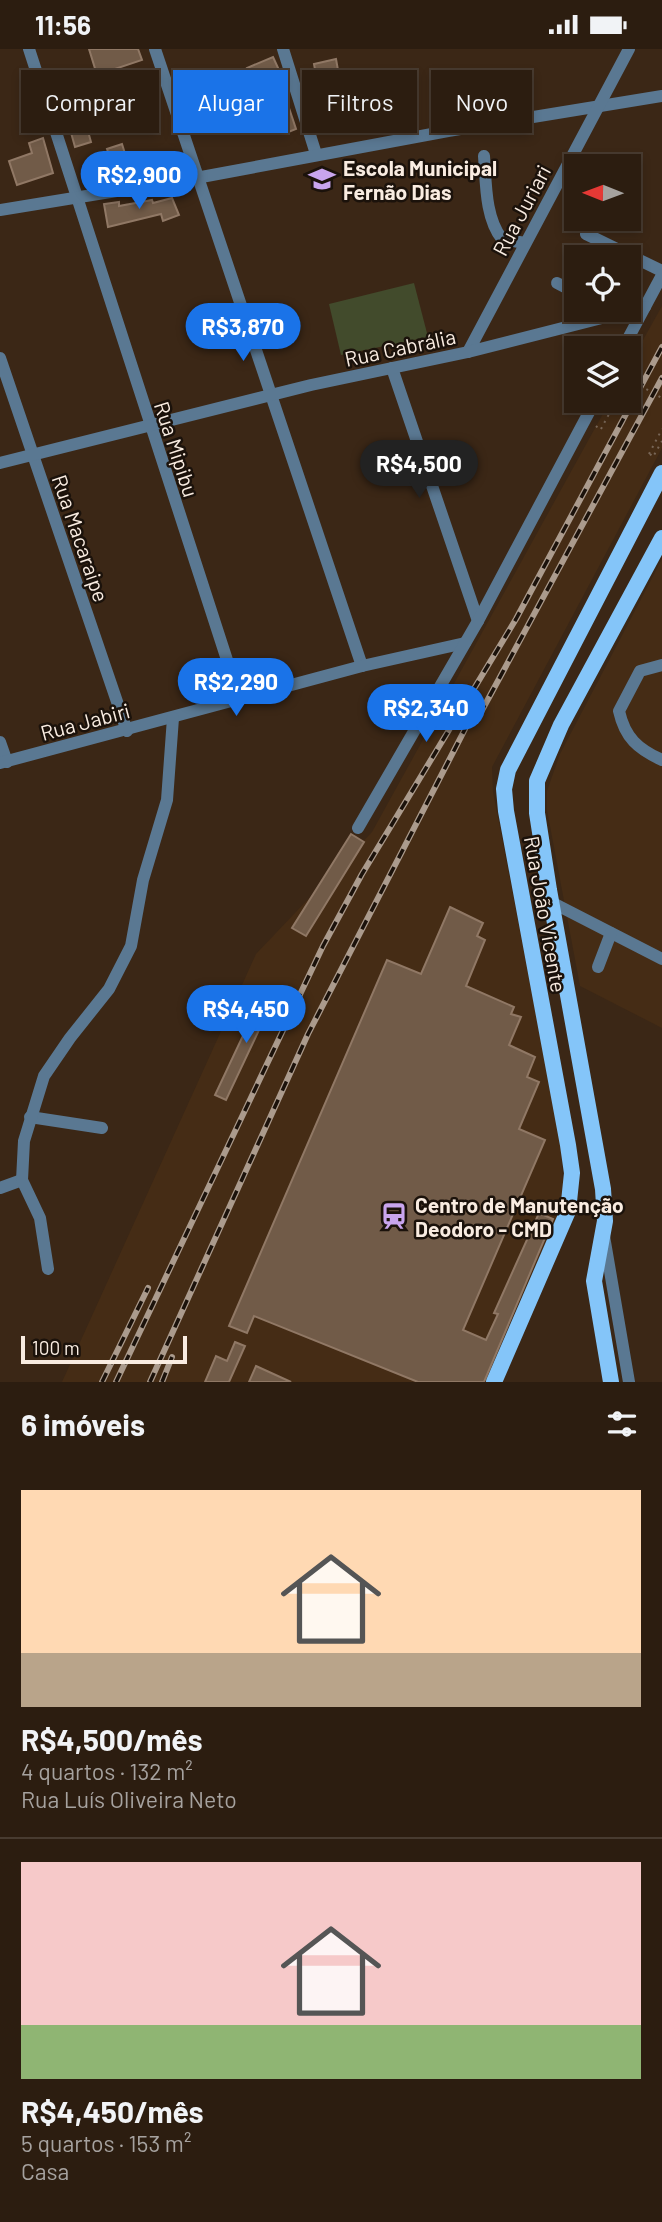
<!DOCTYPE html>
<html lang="pt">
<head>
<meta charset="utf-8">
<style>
  body { margin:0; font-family:Barlow,sans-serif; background:#342619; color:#f1f3f6; height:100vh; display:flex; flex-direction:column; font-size:26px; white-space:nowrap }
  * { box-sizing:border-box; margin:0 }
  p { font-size:23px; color:#a6a29f }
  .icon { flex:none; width:38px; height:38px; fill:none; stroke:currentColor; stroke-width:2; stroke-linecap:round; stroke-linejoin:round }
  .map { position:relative; height:1333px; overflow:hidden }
  .sheet { display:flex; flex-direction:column; background:#2c1d10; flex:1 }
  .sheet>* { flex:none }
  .guide { position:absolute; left:21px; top:21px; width:621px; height:63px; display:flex; gap:14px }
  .needle { width:46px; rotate:271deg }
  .fabs { position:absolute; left:564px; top:105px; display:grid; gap:14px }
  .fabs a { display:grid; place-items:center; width:77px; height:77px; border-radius:0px; background:#2c1d10; box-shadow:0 4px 10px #0003,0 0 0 2px #483b30; font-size:35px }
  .scale { position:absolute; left:21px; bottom:18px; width:166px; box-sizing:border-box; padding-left:7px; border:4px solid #f9ece1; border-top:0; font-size:19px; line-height:24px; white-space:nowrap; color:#f9ece1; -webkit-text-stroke:5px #1b120b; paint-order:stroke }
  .price { position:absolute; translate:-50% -60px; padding:0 16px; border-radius:24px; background:#1a73e8; color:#fff; font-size:23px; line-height:46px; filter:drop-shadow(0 2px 4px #0008) }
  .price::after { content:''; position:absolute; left:50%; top:42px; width:21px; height:16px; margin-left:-10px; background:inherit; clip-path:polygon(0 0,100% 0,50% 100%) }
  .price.current { background:#222; color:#fff }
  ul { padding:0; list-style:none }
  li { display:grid; align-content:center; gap:14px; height:371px; padding:0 21px }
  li+li { border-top:2px solid #483b30 }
  li span { display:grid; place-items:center; height:217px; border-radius:0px; color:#555 }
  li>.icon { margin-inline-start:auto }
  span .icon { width:126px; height:126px; fill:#fffc; stroke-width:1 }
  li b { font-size:30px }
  h2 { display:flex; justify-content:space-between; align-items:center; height:84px; padding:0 21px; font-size:30px }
  .tag { padding:0 24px; border-radius:0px; background:#2c1d10; box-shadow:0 4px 10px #0003,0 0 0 2px #483b30; font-size:24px; line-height:63px }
  .tag.current { background:#1a73e8; color:#fff }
  .status { display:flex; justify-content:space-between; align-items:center; height:49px; padding:0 35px; background:#2c1d10; direction:ltr }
  .status svg { height:19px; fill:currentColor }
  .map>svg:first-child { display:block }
  .built { fill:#452c15 }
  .green { fill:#424b2c }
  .building { fill:#715b48; stroke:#907865; stroke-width:2 }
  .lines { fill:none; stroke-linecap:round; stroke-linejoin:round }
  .path { stroke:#786657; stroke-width:2; stroke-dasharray:2 5; stroke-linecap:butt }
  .minor { stroke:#5a7892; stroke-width:12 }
  .major { stroke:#84c5f9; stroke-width:16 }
  .rail-casing { stroke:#ab9b8d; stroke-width:6 }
  .rail { stroke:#1b120b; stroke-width:3.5; stroke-dasharray:10; stroke-linecap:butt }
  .labels { text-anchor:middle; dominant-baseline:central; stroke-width:5; stroke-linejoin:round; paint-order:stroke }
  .poi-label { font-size:21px; font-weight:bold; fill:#f9ece1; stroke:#1b120b; text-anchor:start }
  .street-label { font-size:21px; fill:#f9ece1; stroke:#1b120b }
</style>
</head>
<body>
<div class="status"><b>11:56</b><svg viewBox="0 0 49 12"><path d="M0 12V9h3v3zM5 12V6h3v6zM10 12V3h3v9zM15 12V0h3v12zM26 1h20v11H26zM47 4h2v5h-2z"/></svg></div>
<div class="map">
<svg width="662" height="1333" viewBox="0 0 662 1333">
  <rect width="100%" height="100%" fill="#3b2716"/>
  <g class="built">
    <path d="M662,257v142l-170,319 1,25 68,351 2,44 -5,29 -75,166h-421l194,-428 116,-122 238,-431h18v-34z"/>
    <path d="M662,510v469l-82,-42 -33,-176v-19l13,-37z"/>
  </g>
  <path class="green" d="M414,234l14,54 -87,18 -12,-51z"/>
  <g class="building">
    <path d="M89,0h49l4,11 -45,15z"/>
    <path d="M273,8l6,13 -26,12 -6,-14z"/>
    <path d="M336,10l2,11 -5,2 6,28 -18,3 -7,-39z"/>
    <path d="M228,23l6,20 -15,4 -6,-19z"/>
    <path d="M288,56l8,24 -10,4 -9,-24z"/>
    <path d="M86,75l5,18 -16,5 -5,-18z"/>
    <path d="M43,89l10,35 -36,12 -8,-24 23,-8 -3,-10z"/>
    <path d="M122,95l5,16 -15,4 -5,-15z"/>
    <path d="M172,149l7,17 -16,6 -2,-7 -53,13 -4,-23 15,-2v4l33,-6 1,3z"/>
    <path d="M351,785l13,8 -58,94 -14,-8z"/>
    <path d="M450,858l33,16 -6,13 8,4 -19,46 48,21 -3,7 10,3 -12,28 26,12 -8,20 12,5 -20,47 26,11 -82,190 23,10 12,-26 -4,-1 45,-100 14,6 -69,163h-66l-164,-66 -7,17 -18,-7 158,-366 34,14z"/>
    <path d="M265,940l11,5 -50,106 -11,-5z"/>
    <path d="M235,1293l10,4 -16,36h-24l11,-26 11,5z"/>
    <path d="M256,1317l35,16h-42z"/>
  </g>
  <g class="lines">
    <g class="path">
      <path d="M628,330l34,19"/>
      <path d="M596,377l4,4"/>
      <path d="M601,380l15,-28"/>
      <path d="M649,405l13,-25"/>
      <path d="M650,405l3,3 9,-16"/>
    </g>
    <g class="minor">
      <path d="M29,0l211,651"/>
      <path d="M155,0l207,617"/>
      <path d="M283,0l33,105"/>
      <path d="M484,107c2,26 1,62 18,83l23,4"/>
      <path d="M0,161l196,-32 252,-47 214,-35"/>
      <path d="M586,185l76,37"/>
      <path d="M557,234l19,10"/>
      <path d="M623,299l39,-73"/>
      <path d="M468,303l161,-303"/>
      <path d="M0,309l127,373"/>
      <path d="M392,319l86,253"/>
      <path d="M0,414l311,-78 157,-33 177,-45"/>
      <path d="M662,616l-22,6 -21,40c6,27 19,38 43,49"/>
      <path d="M0,693l7,20"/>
      <path d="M0,714l362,-97 103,-23"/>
      <path d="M358,779l120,-207 117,-220"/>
      <path d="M551,853l111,57"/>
      <path d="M598,918l13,-34"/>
      <path d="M30,1068l72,11"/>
      <path d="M0,1139l22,-8"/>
      <path d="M604,1187l25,146"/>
      <path d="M48,1220l-8,-51 -18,-38 2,-39 20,-65 26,-38 39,-49 22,-43 12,-66 24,-80 6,-82"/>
    </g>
    <g class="major">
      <path d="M494,1333l74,-171 4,-38 -4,-28 -62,-334 -2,-22 4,-19 154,-297"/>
      <path d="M611,1333l-17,-101 11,-60 -2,-32 -54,-299 -12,-77v-32l24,-56 101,-187"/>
    </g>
    <defs>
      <g id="rail">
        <path d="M480,665l182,-336"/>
        <path d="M102,1333l46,-94"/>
        <path d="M116,1333l207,-436 39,-72 154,-255 146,-272"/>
        <path d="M150,1333l158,-348 172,-334"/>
        <path d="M162,1333l10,-25"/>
      </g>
    </defs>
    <use href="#rail" class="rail-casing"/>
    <use href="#rail" class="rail"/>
  </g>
  <defs>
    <symbol id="school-bare" viewBox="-9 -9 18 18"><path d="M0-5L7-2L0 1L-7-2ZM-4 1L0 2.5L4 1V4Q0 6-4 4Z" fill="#c9a5ee" stroke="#1b120b" stroke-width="2.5" paint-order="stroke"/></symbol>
    <symbol id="station-bare" viewBox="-9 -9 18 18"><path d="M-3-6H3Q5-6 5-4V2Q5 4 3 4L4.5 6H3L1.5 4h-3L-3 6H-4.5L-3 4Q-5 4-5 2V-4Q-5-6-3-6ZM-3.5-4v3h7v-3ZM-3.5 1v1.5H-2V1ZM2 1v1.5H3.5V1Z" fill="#c9a5ee" stroke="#1b120b" stroke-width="2.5" paint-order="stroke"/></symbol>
  </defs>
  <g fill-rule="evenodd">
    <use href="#school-bare" x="303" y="111" width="38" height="38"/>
    <use href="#station-bare" x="375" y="1148" width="38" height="38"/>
  </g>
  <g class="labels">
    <g class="poi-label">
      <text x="343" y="118">Escola Municipal<tspan x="343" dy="24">Fernão Dias</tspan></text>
      <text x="415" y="1155">Centro de Manutenção<tspan x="415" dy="24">Deodoro - CMD</tspan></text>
    </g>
    <g class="street-label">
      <text transform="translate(521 161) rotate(-62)">Rua Juriari</text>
      <text transform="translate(400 298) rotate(-12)">Rua Cabrália</text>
      <text transform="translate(177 400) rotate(72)">Rua Mipibu</text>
      <text transform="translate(81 489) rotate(71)">Rua Macaraipe</text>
      <text transform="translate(85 672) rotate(-15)">Rua Jabiri</text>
      <text transform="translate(546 865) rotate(80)">Rua João Vicente</text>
    </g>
  </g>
</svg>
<div class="fabs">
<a><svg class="needle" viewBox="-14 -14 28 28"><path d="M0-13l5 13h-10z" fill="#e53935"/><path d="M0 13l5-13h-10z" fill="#a6a29f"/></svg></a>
<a><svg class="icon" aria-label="locate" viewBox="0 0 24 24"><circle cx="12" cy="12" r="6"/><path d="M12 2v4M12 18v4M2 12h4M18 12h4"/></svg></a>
<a><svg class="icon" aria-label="layers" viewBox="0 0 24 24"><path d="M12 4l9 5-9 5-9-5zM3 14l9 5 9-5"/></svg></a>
</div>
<div class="scale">100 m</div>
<b class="price" style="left:139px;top:162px">R$2,900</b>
<b class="price" style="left:243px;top:314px">R$3,870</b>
<b class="price current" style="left:419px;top:451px">R$4,500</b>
<b class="price" style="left:236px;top:669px">R$2,290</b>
<b class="price" style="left:426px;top:695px">R$2,340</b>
<b class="price" style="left:246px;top:996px">R$4,450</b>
<div class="guide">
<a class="tag">Comprar</a>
<a class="tag current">Alugar</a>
<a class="tag">Filtros</a>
<a class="tag">Novo</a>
</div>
</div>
<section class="sheet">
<h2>6 imóveis<svg class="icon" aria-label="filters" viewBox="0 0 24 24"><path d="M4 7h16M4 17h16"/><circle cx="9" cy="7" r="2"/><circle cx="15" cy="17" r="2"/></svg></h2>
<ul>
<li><span style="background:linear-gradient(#ffd9b3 75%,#b9a48a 0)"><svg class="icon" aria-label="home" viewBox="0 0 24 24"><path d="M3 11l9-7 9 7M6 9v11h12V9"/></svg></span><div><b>R$4,500/mês</b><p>4 quartos · 132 m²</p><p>Rua Luís Oliveira Neto</p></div></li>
<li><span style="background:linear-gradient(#f6c9c9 75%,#8fb573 0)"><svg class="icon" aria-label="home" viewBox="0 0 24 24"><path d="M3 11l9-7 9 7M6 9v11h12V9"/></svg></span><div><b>R$4,450/mês</b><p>5 quartos · 153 m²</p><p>Casa</p></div></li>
</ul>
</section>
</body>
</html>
